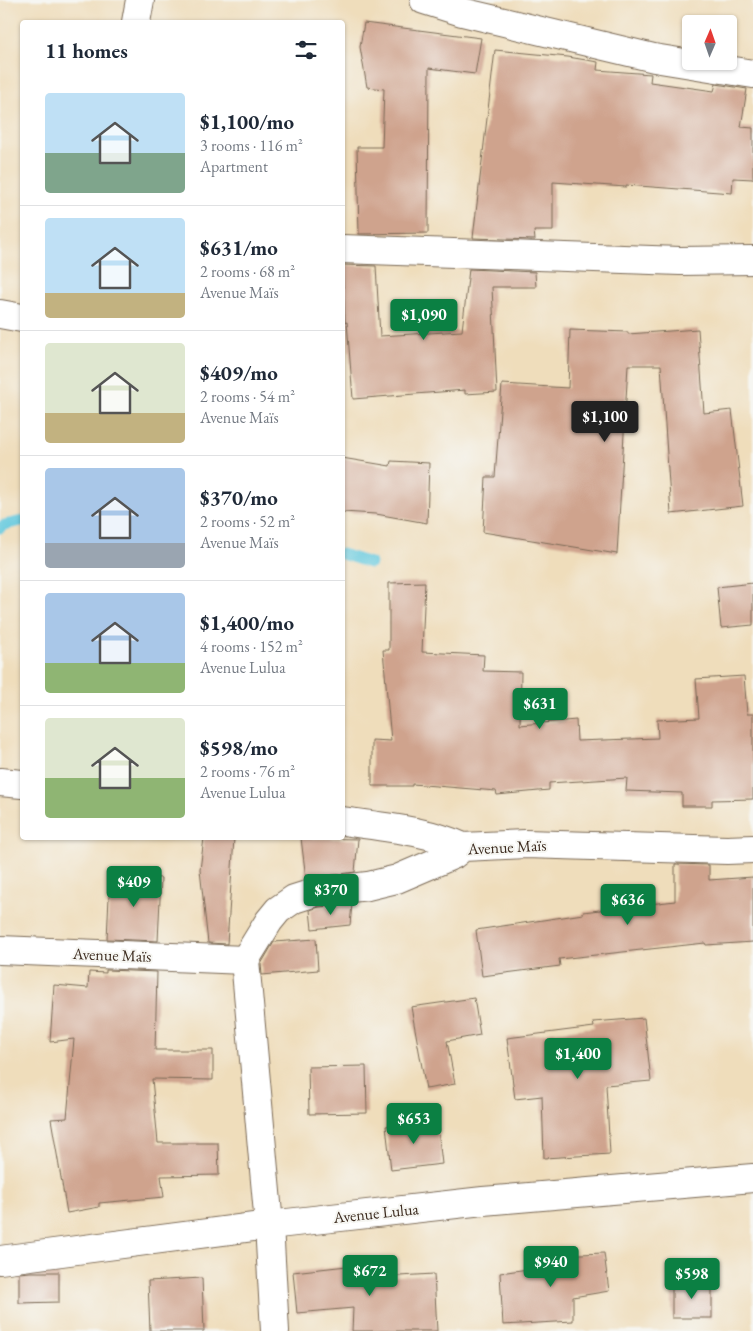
<!DOCTYPE html>
<html lang="en">
<head>
<meta charset="utf-8">
<style>
  body { margin:0; font-family:"EB Garamond",serif; background:#f6f6f7; color:#1f2937; height:100vh; display:flex; flex-direction:column; font-size:19px; white-space:nowrap }
  * { box-sizing:border-box; margin:0 }
  p { font-size:16px; color:#747a83 }
  .icon { flex:none; width:28px; height:28px; fill:none; stroke:currentColor; stroke-width:2; stroke-linecap:round; stroke-linejoin:round }
  .map { position:relative; flex:1; overflow:hidden }
  .panel { position:absolute; left:20px; top:20px; width:325px; height:820px; display:flex; flex-direction:column; background:#fff; border-radius:5px; box-shadow:0 1px 4px #0004 }
  .panel>* { flex:none }
  .needle { width:32px; rotate:2deg }
  .controls { position:absolute; left:682px; top:15px; display:grid; gap:10px }
  .controls a { display:grid; place-items:center; width:55px; height:55px; border-radius:5px; background:#fff; box-shadow:0 1px 4px #0004; font-size:25px }
  .price { position:absolute; translate:-50% -42px; padding:0 11px; border-radius:5px; background:#0b8043; color:#fff; font-size:16px; line-height:32px; filter:drop-shadow(0 1px 2px #0008) }
  .price::after { content:''; position:absolute; left:50%; top:30px; width:15px; height:11px; margin-left:-8px; background:inherit; clip-path:polygon(0 0,100% 0,50% 100%) }
  .price.current { background:#222; color:#fff }
  ul { padding:0; list-style:none }
  li { display:flex; align-items:center; gap:15px; height:125px; padding:0 25px }
  li+li { border-top:1px solid #e0e1e3 }
  li span { display:grid; place-items:center; flex:none; width:140px; height:100px; border-radius:5px; color:#555 }
  li>.icon { margin-inline-start:auto }
  span .icon { width:60px; height:60px; fill:#fffc; stroke-width:1 }
  li b { font-size:21px }
  h2 { display:flex; justify-content:space-between; align-items:center; height:60px; padding:0 25px; font-size:21px }
  .map>svg:first-child { display:block }
  .lines { fill:none; stroke-linecap:round; stroke-linejoin:round }
  .stream { stroke:#60c8dd; stroke-width:11 }
  .building { fill:#cfa38d }
  .minor-casing { stroke:#7a6955; stroke-width:30 }
  .minor { stroke:#fff; stroke-width:28 }
  .labels { text-anchor:middle; dominant-baseline:central; stroke-width:4; stroke-linejoin:round; paint-order:stroke }
  .street-label { font-size:16px; fill:#3b2a1e; stroke:#f6f6f2 }
</style>
</head>
<body>
<div class="map">
<svg width="753" height="1331" viewBox="0 0 753 1331">
  <rect width="100%" height="100%" fill="#f6f6f2"/>
  <filter id="ink" filterUnits="userSpaceOnUse"><feTurbulence type="fractalNoise" baseFrequency=".02" numOctaves="2"/><feDisplacementMap in="SourceGraphic" scale="10" xChannelSelector="R" yChannelSelector="G"/><feConvolveMatrix kernelMatrix="1 2 1 2 8 2 1 2 1" color-interpolation-filters="sRGB"/></filter>
  <filter id="wash" filterUnits="userSpaceOnUse"><feTurbulence type="fractalNoise" baseFrequency=".0096" numOctaves="4" result="noise"/><feDisplacementMap in="SourceGraphic" scale="20" xChannelSelector="R" yChannelSelector="G"/><feGaussianBlur stdDeviation="1.12" result="paint"/><feColorMatrix in="noise" values="0 0 0 0 0 0 0 0 0 0 0 0 0 0 0 0 0 1.4 0 .05"/><feComposite in="paint" operator="in"/></filter>
  <g filter="url(#wash)">
    <rect width="100%" height="100%" fill="#efddbb"/>
    <g class="lines">
      <g class="stream">
        <path d="M0,528l4,-3 18,-4"/>
        <path d="M342,554l28,9"/>
      </g>
    </g>
    <g id="blocks">
      <g class="building">
        <path d="M364,23l117,15 -6,36 -46,-6 -1,165 -69,1 -2,-87h25l2,-58 -17,-2 -7,-40z"/>
        <path d="M495,50l73,7 30,5 -1,8 54,4 -1,8 64,9 2,-7 31,5 -6,38 12,1v51l-20,-1 -1,15 -106,-8v2l-73,-5v49h-19l1,9 -62,-2z"/>
        <path d="M342,265l34,1 4,70 82,-5 7,-62 66,3 1,15h-44l5,105 -32,2v-4l-112,9 -6,-77 -2,1z"/>
        <path d="M698,329l6,84 28,-3 11,96 -72,8 -10,-149h-33l-11,189 -134,-22 3,-55h9l7,-93 66,4 2,-58 58,2v2z"/>
        <path d="M342,458l48,8 1,-5 38,2 -2,60 -51,-9 -34,-2z"/>
        <path d="M425,582l-3,70 62,3 -1,16 38,1 -1,53 56,-5 1,21 81,-3 -1,-18 42,-2 -3,-39 48,-3 3,38h6v85l-41,1v6h-30v-13l-56,-2 1,-13 -78,5v7l-52,5 -1,-4 -84,-7v2h-40v-46l19,1 -8,-91h6v-67z"/>
        <path d="M753,583v42l-32,3 -4,-41z"/>
        <path d="M204,838h30l-7,106 -19,-1 -8,-73z"/>
        <path d="M301,838l57,1 -3,33 -49,7z"/>
        <path d="M675,864l34,1v15l44,-3v65l-47,3 -1,-2 -146,16 1,7 -78,10 -6,-46 107,-16v-2l92,-11z"/>
        <path d="M110,875l51,3 -3,63 -51,-2z"/>
        <path d="M352,904l-2,21 -38,4 -2,-19 9,-3z"/>
        <path d="M316,939l2,31 -56,5 -1,-11 13,-22z"/>
        <path d="M106,970l51,2 -2,78h58v30l-61,-1 6,64h60l1,32 -58,1 3,21 -65,6v4l-32,6 -16,-94 16,-1 7,-79 -24,3 4,-57 34,3 1,-16 17,1z"/>
        <path d="M474,998l6,37 -33,6 8,43 -29,5 -15,-82z"/>
        <path d="M644,1018l7,63 -45,4 4,69 -66,4 -2,-62 -27,3 -8,-61 87,-11 -1,-5z"/>
        <path d="M366,1066l1,47 -58,1 -1,-47z"/>
        <path d="M437,1120l5,44 -51,6 -5,-44z"/>
        <path d="M604,1253l5,38 -36,6v24l-70,4 -3,-52 35,-5 -1,-12z"/>
        <path d="M383,1262l-1,15 52,-3 3,57h-85l1,-23 -56,5 -4,-41z"/>
        <path d="M30,1272h29v30l-40,1v-30z"/>
        <path d="M202,1278l2,53h-54l-2,-50z"/>
        <rect x="672" y="1282" width="40" height="36"/>
      </g>
    </g>
  </g>
  <g filter="url(#ink)">
    <use href="#blocks" fill-opacity="0" stroke="#7a6955" stroke-width="1"/>
    <g class="lines">
      <defs>
        <g id="minor">
          <path d="M424,0l38,12 192,46 99,16"/>
          <path d="M136,22l4,-22"/>
          <path d="M342,249l338,12 73,-1"/>
          <path d="M0,314l22,4"/>
          <path d="M0,782l22,2"/>
          <path d="M342,821c41,6 84,9 121,26"/>
          <path d="M0,950l245,10"/>
          <path d="M245,960l24,-39 9,-11 16,-11 22,-7 52,-6 29,-7 56,-24 10,-8 62,-3 202,6 26,-1"/>
          <path d="M245,960l24,265 6,106"/>
          <path d="M0,1260l269,-35 214,-24 270,-23"/>
        </g>
      </defs>
      <use href="#minor" class="minor-casing"/>
      <use href="#minor" class="minor"/>
    </g>
  </g>
  <g class="labels">
    <g class="street-label">
      <text transform="translate(507 847) rotate(-3)">Avenue Maïs</text>
      <text transform="translate(112 955) rotate(2)">Avenue Maïs</text>
      <text transform="translate(376 1213) rotate(-6)">Avenue Lulua</text>
    </g>
  </g>
</svg>
<div class="controls">
<a><svg class="needle" viewBox="-14 -14 28 28"><path d="M0-13l5 13h-10z" fill="#e53935"/><path d="M0 13l5-13h-10z" fill="#747a83"/></svg></a>
</div>
<b class="price" style="left:424px;top:341px">$1,090</b>
<b class="price current" style="left:605px;top:443px">$1,100</b>
<b class="price" style="left:540px;top:730px">$631</b>
<b class="price" style="left:134px;top:908px">$409</b>
<b class="price" style="left:331px;top:916px">$370</b>
<b class="price" style="left:628px;top:926px">$636</b>
<b class="price" style="left:578px;top:1080px">$1,400</b>
<b class="price" style="left:414px;top:1145px">$653</b>
<b class="price" style="left:551px;top:1288px">$940</b>
<b class="price" style="left:370px;top:1297px">$672</b>
<b class="price" style="left:692px;top:1300px">$598</b>
<section class="panel">
<h2>11 homes<svg class="icon" aria-label="filters" viewBox="0 0 24 24"><path d="M4 7h16M4 17h16"/><circle cx="9" cy="7" r="2"/><circle cx="15" cy="17" r="2"/></svg></h2>
<ul>
<li><span style="background:linear-gradient(#bfe0f5 60%,#7fa58c 0)"><svg class="icon" aria-label="home" viewBox="0 0 24 24"><path d="M3 11l9-7 9 7M6 9v11h12V9"/></svg></span><div><b>$1,100/mo</b><p>3 rooms · 116 m²</p><p>Apartment</p></div></li>
<li><span style="background:linear-gradient(#bfe0f5 75%,#c2b280 0)"><svg class="icon" aria-label="home" viewBox="0 0 24 24"><path d="M3 11l9-7 9 7M6 9v11h12V9"/></svg></span><div><b>$631/mo</b><p>2 rooms · 68 m²</p><p>Avenue Maïs</p></div></li>
<li><span style="background:linear-gradient(#dfe7d0 70%,#c2b280 0)"><svg class="icon" aria-label="home" viewBox="0 0 24 24"><path d="M3 11l9-7 9 7M6 9v11h12V9"/></svg></span><div><b>$409/mo</b><p>2 rooms · 54 m²</p><p>Avenue Maïs</p></div></li>
<li><span style="background:linear-gradient(#a9c7e8 75%,#9aa5b1 0)"><svg class="icon" aria-label="home" viewBox="0 0 24 24"><path d="M3 11l9-7 9 7M6 9v11h12V9"/></svg></span><div><b>$370/mo</b><p>2 rooms · 52 m²</p><p>Avenue Maïs</p></div></li>
<li><span style="background:linear-gradient(#a9c7e8 70%,#8fb573 0)"><svg class="icon" aria-label="home" viewBox="0 0 24 24"><path d="M3 11l9-7 9 7M6 9v11h12V9"/></svg></span><div><b>$1,400/mo</b><p>4 rooms · 152 m²</p><p>Avenue Lulua</p></div></li>
<li><span style="background:linear-gradient(#dfe7d0 60%,#8fb573 0)"><svg class="icon" aria-label="home" viewBox="0 0 24 24"><path d="M3 11l9-7 9 7M6 9v11h12V9"/></svg></span><div><b>$598/mo</b><p>2 rooms · 76 m²</p><p>Avenue Lulua</p></div></li>
</ul>
</section>
</div>
</body>
</html>
